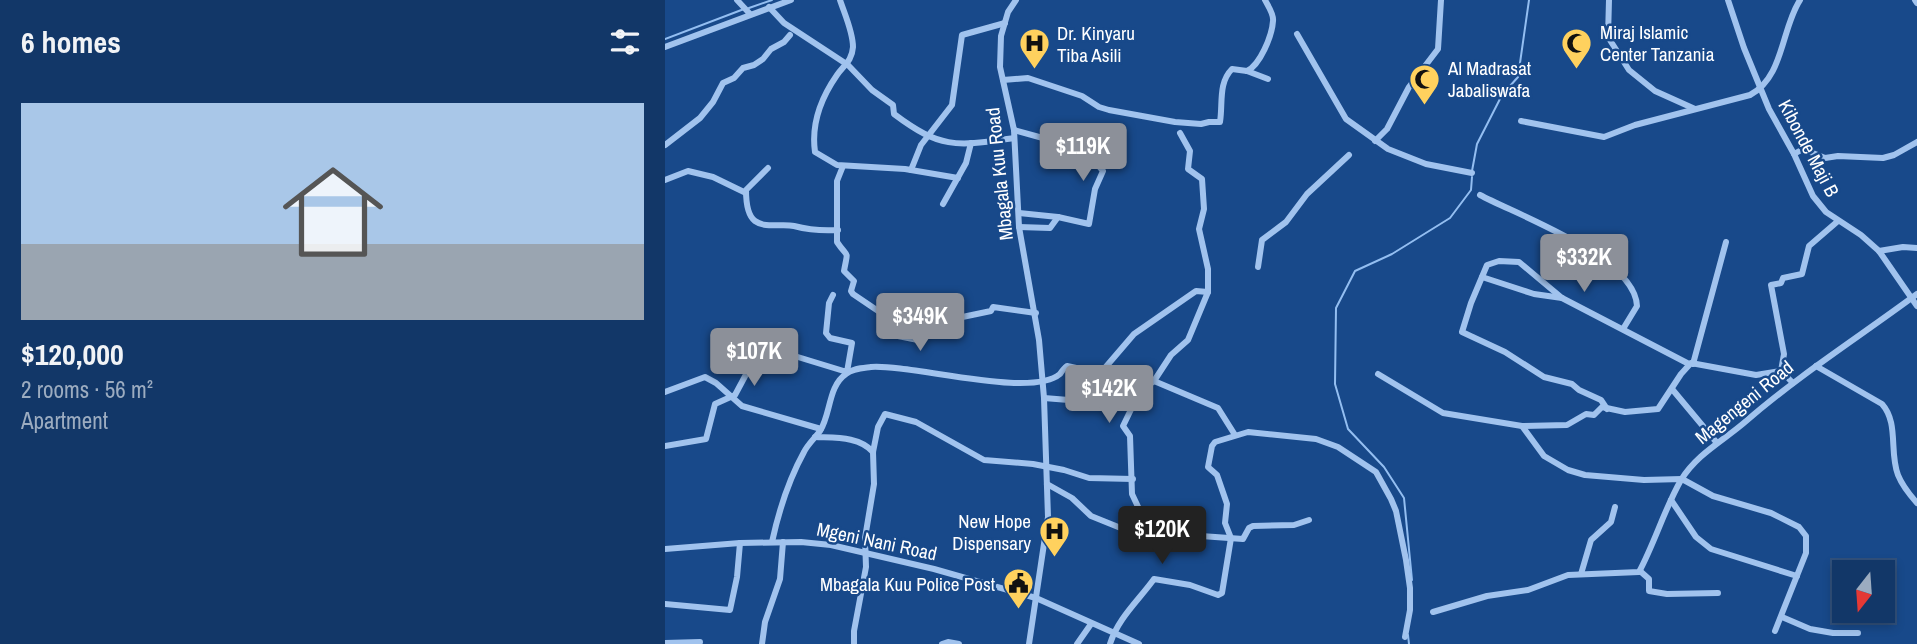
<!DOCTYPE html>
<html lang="en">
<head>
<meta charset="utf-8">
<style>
  body { margin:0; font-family:"Archivo Narrow",sans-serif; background:#1f4271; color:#f1f3f6; height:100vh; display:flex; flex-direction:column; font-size:26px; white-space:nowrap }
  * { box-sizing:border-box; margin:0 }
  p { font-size:23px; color:#9cacc0 }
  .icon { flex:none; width:38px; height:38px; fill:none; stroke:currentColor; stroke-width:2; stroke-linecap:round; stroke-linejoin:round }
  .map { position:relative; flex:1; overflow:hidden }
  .drawer { display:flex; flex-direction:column; background:#123768; width:665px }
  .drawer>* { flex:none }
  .needle { width:46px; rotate:197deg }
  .tools { position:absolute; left:1167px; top:560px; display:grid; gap:14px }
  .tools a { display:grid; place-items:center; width:63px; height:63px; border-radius:0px; background:#123768; box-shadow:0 4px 10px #0003,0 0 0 2px #31517c; font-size:35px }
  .price { position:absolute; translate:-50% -60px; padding:0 16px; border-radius:7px; background:#8c9099; color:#fff; font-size:23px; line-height:46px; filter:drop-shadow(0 2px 4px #0008) }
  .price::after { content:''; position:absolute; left:50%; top:42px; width:21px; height:16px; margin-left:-10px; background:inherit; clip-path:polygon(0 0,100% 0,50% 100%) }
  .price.active { background:#222; color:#fff }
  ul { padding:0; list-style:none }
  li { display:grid; align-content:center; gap:14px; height:371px; padding:0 21px }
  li+li { border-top:2px solid #31517c }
  li span { display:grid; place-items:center; height:217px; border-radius:0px; color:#555 }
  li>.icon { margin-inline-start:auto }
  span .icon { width:126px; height:126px; fill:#fffc; stroke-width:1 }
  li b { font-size:30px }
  h2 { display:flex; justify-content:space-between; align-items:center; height:84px; padding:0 21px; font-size:30px }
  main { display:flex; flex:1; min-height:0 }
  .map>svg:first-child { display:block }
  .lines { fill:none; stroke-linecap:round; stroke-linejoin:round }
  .stream { stroke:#93bef1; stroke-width:2 }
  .minor { stroke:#a1c3ee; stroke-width:6 }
  .labels { text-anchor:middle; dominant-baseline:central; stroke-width:5; stroke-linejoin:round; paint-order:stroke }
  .poi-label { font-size:19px; fill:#fff; stroke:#18498a; text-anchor:start }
  .street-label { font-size:19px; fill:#fff; stroke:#18498a }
</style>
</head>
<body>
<main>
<section class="drawer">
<h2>6 homes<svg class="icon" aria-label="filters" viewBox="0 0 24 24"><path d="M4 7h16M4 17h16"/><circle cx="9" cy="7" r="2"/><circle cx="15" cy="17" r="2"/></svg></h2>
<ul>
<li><span style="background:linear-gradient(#a9c7e8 65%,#9aa5b1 0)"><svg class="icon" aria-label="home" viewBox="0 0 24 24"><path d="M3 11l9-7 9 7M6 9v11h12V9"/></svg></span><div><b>$120,000</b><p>2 rooms · 56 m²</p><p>Apartment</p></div></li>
</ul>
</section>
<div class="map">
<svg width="1252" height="644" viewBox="0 0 1252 644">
  <rect width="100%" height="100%" fill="#18498a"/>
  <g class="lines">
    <g class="stream">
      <path d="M84,8l23,-8"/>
      <path d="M0,39l79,-30"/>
      <path d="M807,171l5,-27 25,-49 16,-18 11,-77"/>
      <path d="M747,580l-8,-82 -20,-31 -36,-38 -13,-45 1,-76 19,-37 37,-17 58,-36 21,-28 1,-13"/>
      <path d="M743,635l1,9"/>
    </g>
    <g class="minor">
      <path d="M72,0l13,14"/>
      <path d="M175,0c5,15 13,32 13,47 -1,14 -9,18 -16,28 -16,23 -26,49 -22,77l22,13 68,4 53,9"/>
      <path d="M351,0l-8,12 -7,24 -1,31 14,63 5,97 20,113 5,58 4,119 -19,127"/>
      <path d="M944,0l-1,37 21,33 26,21 40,18"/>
      <path d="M1063,0l16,48 25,61 25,45 19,42 13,16 35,23 18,16 38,55"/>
      <path d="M1250,0l2,3"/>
      <path d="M104,7l15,16 64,42 24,25 21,15 1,9c48,36 63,32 120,24"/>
      <path d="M632,34l49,85 42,30 38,15 46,9"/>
      <path d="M0,47l126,-47"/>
      <path d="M582,71c13,-6 25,-35 26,-50 1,-7 -5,-15 -8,-21"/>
      <path d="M338,80l25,-2 54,18 17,11 10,3 66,12 26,2 8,-2h11c3,-18 -2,-39 12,-53l15,2 21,8"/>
      <path d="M856,121l83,16 31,-12 115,-30c34,-18 31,-66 50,-95"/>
      <path d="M349,130l36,10 21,15 27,10 5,6 -8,18 -6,35 -31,-7 -8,11 -31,-1"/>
      <path d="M710,141l12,-12 22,-42 29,-38 3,-49"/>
      <path d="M0,145l35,-27 13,-16 10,-19 11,-5 9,-10 11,-3 9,-6 8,-10 13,-7 6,-7"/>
      <path d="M1129,154l9,-5 22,9 13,-2 45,2 11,-3 23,-13"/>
      <path d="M178,166l-6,15v61c12,18 11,6 7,29l10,10 -3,10 2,3 37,25v12l3,4 25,5 5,-9 25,-11 43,-9 2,-4 43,6"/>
      <path d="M103,168l-22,22c0,9 1,25 9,31 11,8 27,2 39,5 15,4 28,5 44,4"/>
      <path d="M246,170l10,-25 31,-40 10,-70 43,-12"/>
      <path d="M0,180l23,-9 25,6 33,16"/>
      <path d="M815,195c37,20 155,62 157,111l-14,23"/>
      <path d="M278,204l23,-41 5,-20"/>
      <path d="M354,213l39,4"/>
      <path d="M1214,251l24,-4 14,1"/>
      <path d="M593,267l4,-27 24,-18 21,-28 42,-39"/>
      <path d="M817,277l52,17 28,4"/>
      <path d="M1028,364l33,-122"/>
      <path d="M1151,366l66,38c17,19 7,48 16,71 4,10 11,19 19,28"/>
      <path d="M1116,371l3,-17 -13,-69 10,-2 2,-5 19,-4 7,-28 29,-25"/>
      <path d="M713,374l65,39 79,13 22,30 24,14 17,5 59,5 38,-1 31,17 58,17 28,14 7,9v17l-31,78"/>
      <path d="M489,381l17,-26 17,-15 20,-48v-23l-9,-40 5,-20 -2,-30 -14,-10 2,-18 -10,-18"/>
      <path d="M1007,389l45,54"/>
      <path d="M0,392l40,-15 11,6 26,23 79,23"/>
      <path d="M379,398l37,3 53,-5 20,-15 64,27 17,27"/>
      <path d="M942,409l-6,-9 -22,-10 -7,-6 -28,-7 -39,-25 -43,-20 9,-29 16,-38 12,-4 20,1 43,36 127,66"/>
      <path d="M857,426l45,-1 19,-11 8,1 8,-8 23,5 33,-3 23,-35 10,-11 65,12 25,-4 12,12"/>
      <path d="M150,437c20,1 44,-1 58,15"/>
      <path d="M0,446l41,-7 9,-35 20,-9 23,-43 30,2 59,18 5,-29 -22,-5 -4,-5 3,-30 4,-8"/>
      <path d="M382,484l25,14 19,18 52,21 44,-2 56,4 6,-11 4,-2 41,-1 15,-5"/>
      <path d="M1006,500l25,37 15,12 86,27"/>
      <path d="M469,533l6,-22 -8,-17 -2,-58 -7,-10 16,-33"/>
      <path d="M107,542c7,-32 16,-61 32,-90 4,-8 11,-14 16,-21 11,-17 8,-45 26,-57 7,-6 17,-6 25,-7 42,-3 159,32 189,7 2,-3 4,-6 7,-8l23,5 14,-2 30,-35 62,-43 12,1"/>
      <path d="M0,549l75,-6 61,-1 30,3 103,24 102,29 103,46"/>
      <path d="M975,571l9,8v12l18,3 51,-1"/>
      <path d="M916,574l10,-34 20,-18 4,-15"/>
      <path d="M0,604l65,6 7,-33 3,-34"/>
      <path d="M768,612l54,-16 41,-6 40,-15 71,-3c16,-30 25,-62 42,-92 16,-26 42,-39 64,-58 54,-47 114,-85 172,-128"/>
      <path d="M1117,617l28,12 23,4h25"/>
      <path d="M0,643l35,-1"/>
      <path d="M97,644l3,-22 15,-43 3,-37"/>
      <path d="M189,644v-13l12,-64 -1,-29 9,-54 -1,-32 5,-25 7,-13 31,8 68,38 49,4 31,6 25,8 44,1"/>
      <path d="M277,644l6,-2 11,2"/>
      <path d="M412,644l14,-20"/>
      <path d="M445,644c8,-26 29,-44 44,-65l36,6 28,10 4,-2 9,-55 -6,-15 2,-19 -10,-29 -9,-8 4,-21 3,-4 33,-10 68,7 22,8 38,25 15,27 5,12 10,49 4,28v22l-5,27"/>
    </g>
  </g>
  <defs>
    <symbol id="mosque-pin" viewBox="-11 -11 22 30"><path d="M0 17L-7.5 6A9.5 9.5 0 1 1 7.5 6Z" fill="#ffd15e" stroke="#18498a"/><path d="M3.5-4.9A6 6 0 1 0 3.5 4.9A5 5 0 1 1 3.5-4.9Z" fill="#111"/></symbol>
    <symbol id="hospital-pin" viewBox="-11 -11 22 30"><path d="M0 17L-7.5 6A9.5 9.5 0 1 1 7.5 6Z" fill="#ffd15e" stroke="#18498a"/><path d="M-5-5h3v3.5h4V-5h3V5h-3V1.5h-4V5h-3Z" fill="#111"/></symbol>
    <symbol id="civic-pin" viewBox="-11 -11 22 30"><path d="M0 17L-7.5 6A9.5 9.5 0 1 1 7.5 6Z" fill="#ffd15e" stroke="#18498a"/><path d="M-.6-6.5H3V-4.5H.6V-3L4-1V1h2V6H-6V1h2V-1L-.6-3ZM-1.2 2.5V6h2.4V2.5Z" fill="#111"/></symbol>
  </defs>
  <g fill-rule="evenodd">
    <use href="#mosque-pin" x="894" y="26" width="35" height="47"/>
    <use href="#hospital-pin" x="352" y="26" width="35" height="47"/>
    <use href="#mosque-pin" x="742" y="62" width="35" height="47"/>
    <use href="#hospital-pin" x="372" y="514" width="35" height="47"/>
    <use href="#civic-pin" x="336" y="566" width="35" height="47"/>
  </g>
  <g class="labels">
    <g class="poi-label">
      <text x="935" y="32">Miraj Islamic<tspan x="935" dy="22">Center Tanzania</tspan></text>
      <text x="392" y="33">Dr. Kinyaru<tspan x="392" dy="22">Tiba Asili</tspan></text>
      <text x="783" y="68">Al Madrasat<tspan x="783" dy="22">Jabaliswafa</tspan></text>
      <text x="366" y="521" text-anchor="end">New Hope<tspan x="366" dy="22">Dispensary</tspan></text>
      <text x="330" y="584" text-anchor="end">Mbagala Kuu Police Post</text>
    </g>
    <g class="street-label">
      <text transform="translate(1144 148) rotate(62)">Kibonde Maji B</text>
      <text transform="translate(334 174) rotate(-96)">Mbagala Kuu Road</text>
      <text transform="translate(1079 402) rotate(-39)">Magengeni Road</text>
      <text transform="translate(212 541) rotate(12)">Mgeni Nani Road</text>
    </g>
  </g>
</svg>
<div class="tools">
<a><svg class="needle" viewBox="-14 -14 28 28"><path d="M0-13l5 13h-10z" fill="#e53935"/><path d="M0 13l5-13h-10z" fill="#9cacc0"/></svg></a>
</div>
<b class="price" style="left:418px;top:183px">$119K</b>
<b class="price" style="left:919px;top:294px">$332K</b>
<b class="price" style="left:255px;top:353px">$349K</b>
<b class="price" style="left:89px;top:388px">$107K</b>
<b class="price" style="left:444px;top:425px">$142K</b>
<b class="price active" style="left:497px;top:566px">$120K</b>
</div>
</main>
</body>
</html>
